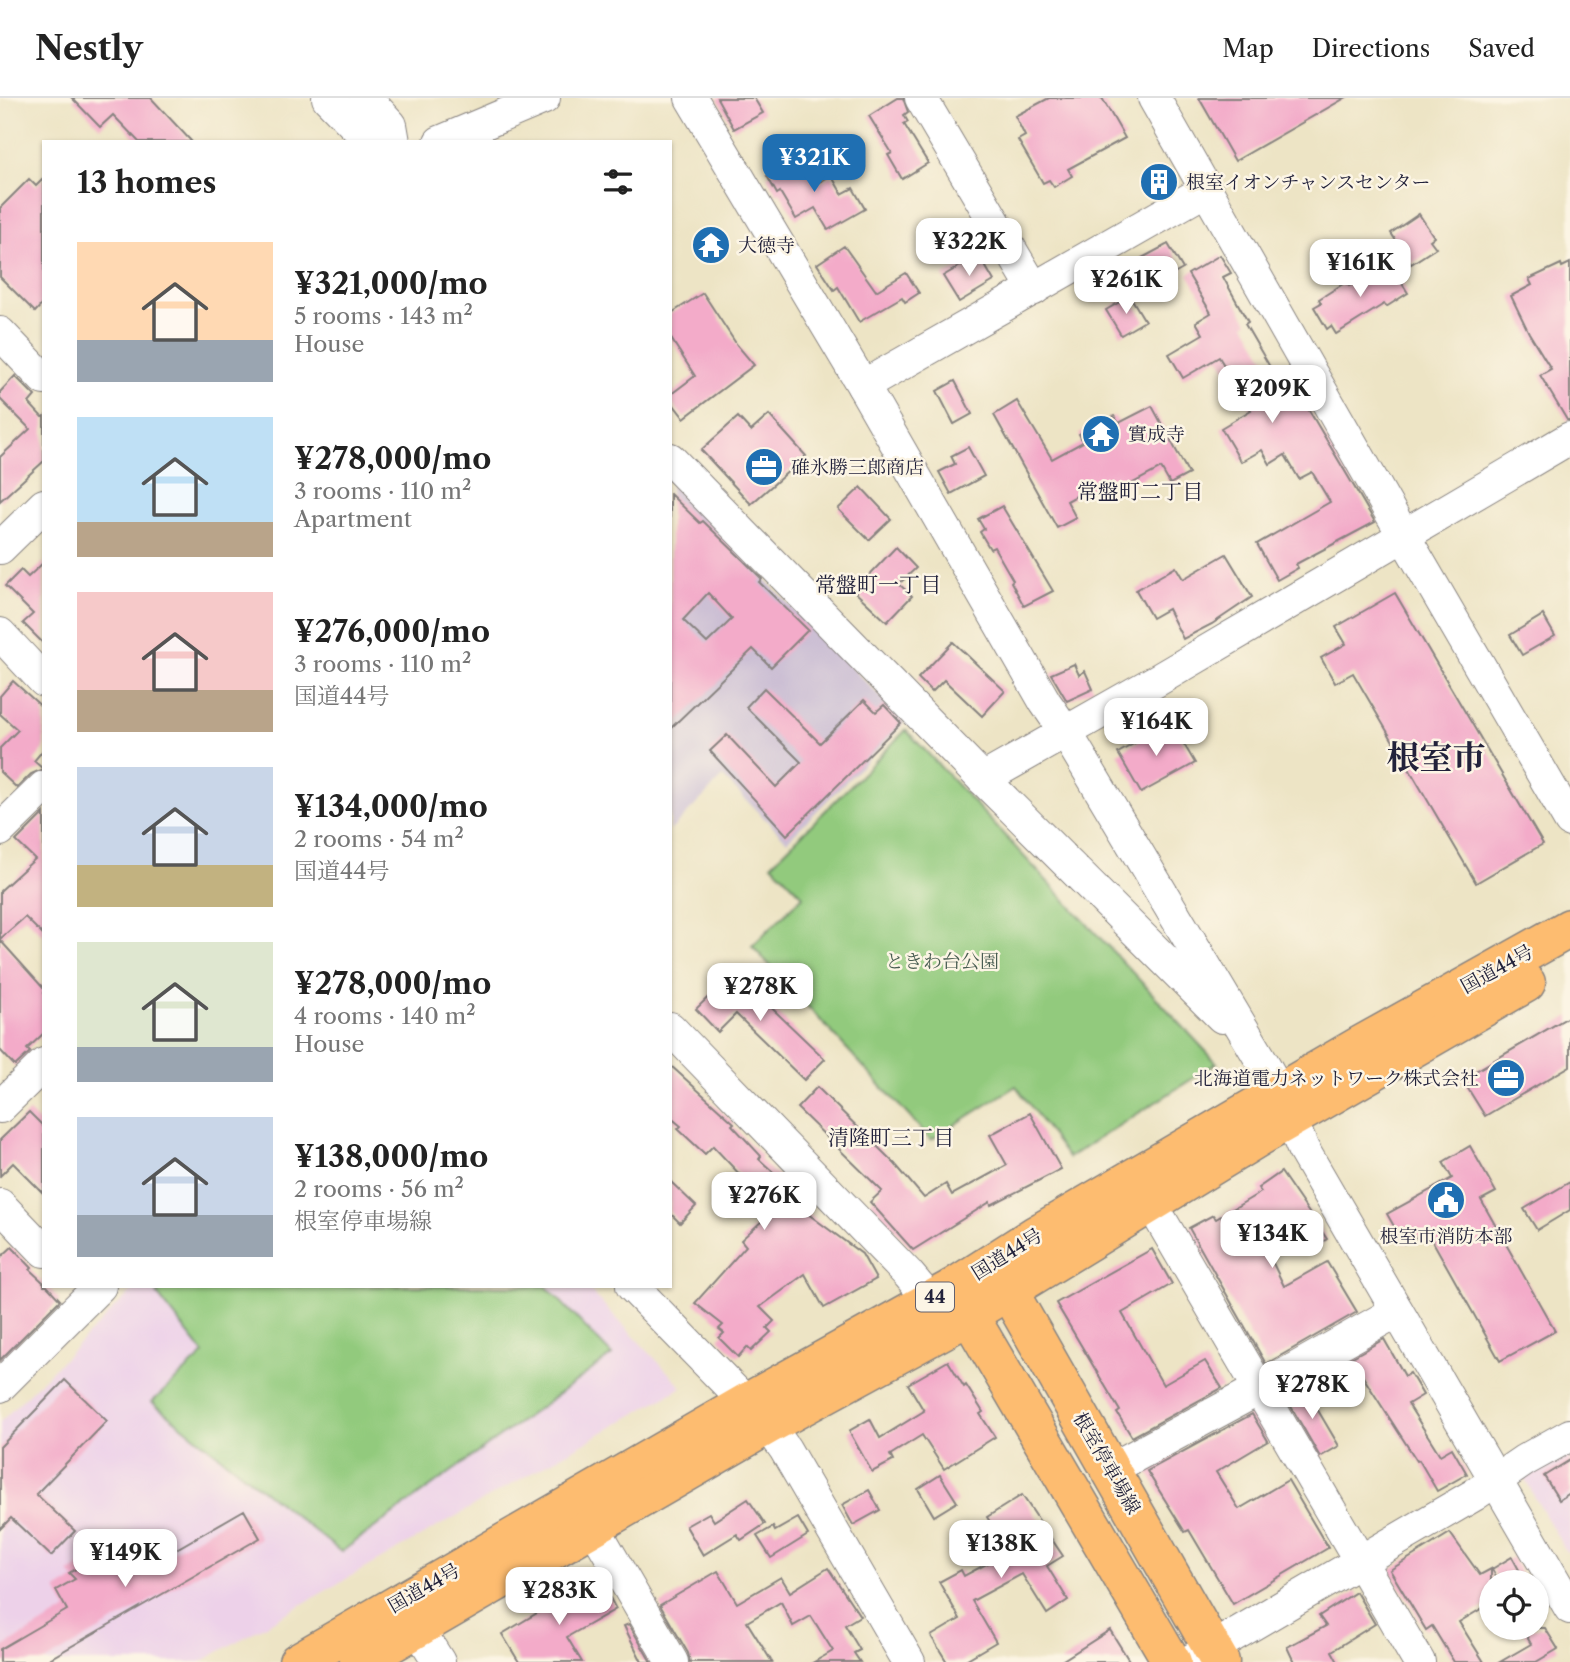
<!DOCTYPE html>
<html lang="en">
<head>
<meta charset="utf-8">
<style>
  body { margin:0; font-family:"Libre Caslon Text","Noto Serif JP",serif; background:#f2f2f2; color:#222; height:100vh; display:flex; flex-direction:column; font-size:26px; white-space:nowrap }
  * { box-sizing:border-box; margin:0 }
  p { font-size:23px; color:#767676 }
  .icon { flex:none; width:38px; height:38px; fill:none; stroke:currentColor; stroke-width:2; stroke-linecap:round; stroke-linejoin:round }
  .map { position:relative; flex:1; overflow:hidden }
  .sheet { position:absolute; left:42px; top:42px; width:630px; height:1148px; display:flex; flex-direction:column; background:#fff; border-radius:0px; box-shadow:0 2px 5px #0004 }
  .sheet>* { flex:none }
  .fabs { position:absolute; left:1479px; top:1472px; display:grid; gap:14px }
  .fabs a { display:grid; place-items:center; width:70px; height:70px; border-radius:50%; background:#fff; box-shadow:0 2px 5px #0004; font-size:35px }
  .price { position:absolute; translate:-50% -60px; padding:0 16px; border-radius:14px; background:#fff; color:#222; font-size:23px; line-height:46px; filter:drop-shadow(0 2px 4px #0008) }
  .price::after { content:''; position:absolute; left:50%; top:42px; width:21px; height:16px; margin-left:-10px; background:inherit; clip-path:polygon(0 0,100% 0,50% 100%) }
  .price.current { background:#1f6fb2; color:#fff }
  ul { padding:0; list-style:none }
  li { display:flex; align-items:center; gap:21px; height:175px; padding:0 35px }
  li span { display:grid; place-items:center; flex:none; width:196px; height:140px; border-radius:0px; color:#555 }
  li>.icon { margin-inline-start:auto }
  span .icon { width:84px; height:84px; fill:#fffc; stroke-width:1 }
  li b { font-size:30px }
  h2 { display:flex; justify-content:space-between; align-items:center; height:84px; padding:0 35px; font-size:30px }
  header { display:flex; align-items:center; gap:42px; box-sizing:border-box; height:98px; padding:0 35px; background:#fff; border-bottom:2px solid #e0e0e0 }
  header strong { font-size:33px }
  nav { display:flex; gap:38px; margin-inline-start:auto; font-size:24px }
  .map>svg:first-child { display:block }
  .built { fill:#edd1e9 }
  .industrial { fill:#ccbfd4 }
  .green { fill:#92ca7d; stroke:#5a765c; stroke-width:2 }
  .building { fill:#f3abc9; fill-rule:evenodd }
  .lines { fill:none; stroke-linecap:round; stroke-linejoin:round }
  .minor-casing { stroke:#888380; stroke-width:34 }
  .major-casing { stroke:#888380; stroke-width:41 }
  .highway-casing { stroke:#888380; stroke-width:41 }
  .minor { stroke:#fff; stroke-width:32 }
  .major { stroke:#fdbc70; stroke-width:38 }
  .highway { stroke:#fdbc70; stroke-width:38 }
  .labels { text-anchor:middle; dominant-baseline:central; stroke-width:5; stroke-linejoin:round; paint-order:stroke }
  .shield { fill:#fcf5e5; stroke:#63616e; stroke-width:2 }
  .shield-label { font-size:18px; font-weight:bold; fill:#22223b }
  .poi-label { font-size:19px; fill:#22223b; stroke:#fcf5e5; text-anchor:start }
  .park-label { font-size:19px; fill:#495d52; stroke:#fcf5e5 }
  .street-label { font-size:19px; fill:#22223b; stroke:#fcf5e5 }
  .neighbourhood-label { font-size:21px; fill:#22223b; stroke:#fcf5e5 }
  .town-label { font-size:33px; font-weight:bold; fill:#22223b; stroke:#fcf5e5 }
</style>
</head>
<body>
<header>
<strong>Nestly</strong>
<nav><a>Map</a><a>Directions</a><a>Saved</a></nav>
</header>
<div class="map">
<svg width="1570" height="1564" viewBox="0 0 1570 1564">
  <rect width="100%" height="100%" fill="#fcf5e5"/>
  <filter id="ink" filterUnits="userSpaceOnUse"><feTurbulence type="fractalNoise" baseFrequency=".0143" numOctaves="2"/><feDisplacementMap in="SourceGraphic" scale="14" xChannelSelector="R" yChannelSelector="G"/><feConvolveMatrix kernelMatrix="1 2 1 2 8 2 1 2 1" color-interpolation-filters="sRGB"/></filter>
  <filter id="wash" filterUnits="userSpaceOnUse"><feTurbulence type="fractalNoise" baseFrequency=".00686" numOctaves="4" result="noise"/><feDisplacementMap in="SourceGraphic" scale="28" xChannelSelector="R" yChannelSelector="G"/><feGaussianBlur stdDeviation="1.57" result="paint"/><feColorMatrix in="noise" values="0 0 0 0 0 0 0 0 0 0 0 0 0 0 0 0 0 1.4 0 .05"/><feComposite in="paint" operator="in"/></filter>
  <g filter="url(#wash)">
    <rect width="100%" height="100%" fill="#ede4c5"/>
    <g class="built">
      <path d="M137,1188h449l96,101 -481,275h-201v-240z"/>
      <path d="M1570,1352v100l-4,2 -42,-74z"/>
    </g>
    <path class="industrial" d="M673,388l232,236 -118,119 -64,-64 -53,54v-344z"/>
    <g class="green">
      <path d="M906,632l311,333 -149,95 -52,-72 -85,54 -179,-194 51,-50 -31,-32z"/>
      <path d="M165,1188h381l66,69 -271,197 -189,-150 52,-48 -47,-60z"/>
    </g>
    <g id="blocks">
      <g class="building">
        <path d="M72,0h79l41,44h-53l-26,-27 -13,12z"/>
        <path d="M717,0h37l9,15 -29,16z"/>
        <path d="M898,0h5l5,14 -4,3 4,7 -4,2 24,39 -26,16 -14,-24 4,-2 -23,-37z"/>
        <path d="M1049,0h53l23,40 -57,31 4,7 -18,11 -5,-7 -6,3 -25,-43 7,-4 -10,-20z"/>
        <path d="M1199,0h146l-110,63z"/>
        <path d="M806,57l14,27 11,-7 11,19 11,-6 12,21 -37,21 -13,-22 -19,11 -16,-27 -3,2 -10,-18z"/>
        <path d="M44,80v124l-9,10 -35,-35v-69l29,-29 7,7z"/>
        <path d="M1419,116l15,23 -4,3 6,8 -25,16 -20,-31z"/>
        <path d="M1168,146l15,25 -27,15 -14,-26z"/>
        <path d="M844,148l32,45 30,-18 13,20 -14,9 -3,-5 -43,25 -21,-35 -4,3 -17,-26z"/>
        <path d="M979,157l15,26 -35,21 -16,-26z"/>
        <path d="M1220,157l11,18 -8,4 25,45 -3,2 39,67 10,-6 81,137 -79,42 2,4 -21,12 -20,-36 73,-42 -18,-30 -13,7 -14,-24 -15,9 -8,-14 -21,12 -20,-34 30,-18 -32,-53 -36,21 -14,-24 34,-20 -7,-12 15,-9 -23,-39z"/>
        <path d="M1389,165l19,30 -22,14 -2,-3 -48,30 -5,-8 -4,3 -13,-22 7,-4 -2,-4 27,-17 3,4 9,-5 1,2z"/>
        <path d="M1570,165v157h-3l-27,-45 11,-6 -22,-36 -18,-37 21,-11 -3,-6 32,-15 1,3z"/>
        <path d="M703,195l34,52 17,20 -70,53 -14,-18v-5l25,-19 -25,-39v-23z"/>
        <path d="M1130,198l15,25 -24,14 -15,-25z"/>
        <path d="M15,278l20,20 -6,7 13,14 2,-1v45l-44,40v-44l30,-28 -30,-30v-7z"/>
        <path d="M955,283l17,33 -18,10 -17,-33z"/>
        <path d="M1017,303l35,58 31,-17 -4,-8 35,-18 5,7 33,-17 37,68 -19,10 -9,-16 -54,29 -7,-14 -33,18 9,17 -19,10 -63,-113z"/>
        <path d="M769,317l37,41 -55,48 -50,-54 37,-33 13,14z"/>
        <path d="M968,349l16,29 -33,18 -12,-22 16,-8 -4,-8z"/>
        <path d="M861,389l30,32 -22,21 -31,-31z"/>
        <path d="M670,396l30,29 3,-2 39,38 20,20 -3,3 49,48 -37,37 -18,-18 -83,80zM708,495l24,26 -25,24 -24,-23z"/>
        <path d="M1002,408l51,85 -29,15 -13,-24 2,-2 -19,-33 -4,2 -10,-17 4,-3 -6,-10z"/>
        <path d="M896,449l20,21 -17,16 13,12 -25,26 -33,-31z"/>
        <path d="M1226,456l26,43 -40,27 -29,15 -15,-30 -16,9 -16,-28 40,-23 7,12z"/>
        <path d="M44,464v82l-21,-21 10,-9 -28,-28 16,-16 7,7z"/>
        <path d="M1395,495l148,251 -67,39 -123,-210 -18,10 -14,-25 25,-14 -10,-17z"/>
        <path d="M1543,517l12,21 -33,19 -12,-20z"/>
        <path d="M953,544l52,49 -23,25 -38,-36 -12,12 -14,-14z"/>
        <path d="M1074,566l5,11 6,-4 8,18 -26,12 -16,-27z"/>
        <path d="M13,583l31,28v40l-10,12 9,8 -12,5 -14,14 -17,-16v-24l18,-18 -18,-16v-18z"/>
        <path d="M764,590l56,55 44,-43 12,12 8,-7 17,18 -114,112 -77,-84 17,-16 49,52 25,-25 -55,-55z"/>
        <path d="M1171,624l24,41 -54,30 -23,-40z"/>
        <path d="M44,715v123l-19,-19 -25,22v-48l35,-32 -19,-18z"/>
        <path d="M0,842l44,49v44l-17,16 3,3 -15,14 -15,-16z"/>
        <path d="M736,872l22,23 -1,1 68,65 -21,21 -68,-66 -18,18 -22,-23z"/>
        <path d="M1570,918v50l-85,50 -23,-37z"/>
        <path d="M670,967l64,58 -2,2 29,31 -2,3 29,27 2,-3 21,22 -7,6 58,43 14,25 -52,29 -19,-34 -45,33 14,14 -7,7 4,4 -20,19 -4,-4 -9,10 -19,-19 5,-5 -5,-4 4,-4 -28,-22 51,-57 -5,-6 22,-20 -31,-29 12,-12 -31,-33 -8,8 -27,-25 3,-3 -11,-9z"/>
        <path d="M817,989l78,77 29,34 22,-14 6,11 55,-30 -17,-30 40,-22 31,56 -70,36 -1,-3 -77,48 -43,-48 12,-11 -85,-83z"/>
        <path d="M29,1014l15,15v67l-31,-31 -13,13v-36z"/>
        <path d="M1470,1048l26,46 -15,8 74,131 -55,30 -73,-130 -23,13 -17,-30 65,-36 -9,-16z"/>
        <path d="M1281,1074l46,67 -20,14 -11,-15 -28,15 16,33 43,-24 30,50 -91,52 -77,-136 24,-13 3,4 45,-27 -3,-4z"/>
        <path d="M670,1083l26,25 -16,17 -10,-10z"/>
        <path d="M1570,1084v28l-33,20 -13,-21z"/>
        <path d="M12,1149l20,21 -2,2 14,13v3h3l13,14 -60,60v-102z"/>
        <path d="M1152,1151l20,35 -50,29 41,72 42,-24 17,27 -90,49 -15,-24 3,-2 -64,-108z"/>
        <path d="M1384,1241l21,37 5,-3 13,22 -15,9 32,51 12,-7 15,26 -30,17 -18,-31 -2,1 -66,-103z"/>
        <path d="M948,1263l16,26 2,-2 17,27 -3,2 15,23 -51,32 -22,-34 -32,20 3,6 -21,11 -23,-41 21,-12 10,19 44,-27 -16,-27z"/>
        <path d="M65,1282l42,41 -71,73 39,37 -24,25 -40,-38 -11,11v-82z"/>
        <path d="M1303,1287l36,61 -19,11 -35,-61z"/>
        <path d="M1252,1316l16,27 -52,31 23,37 49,-29 40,68 -95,56 -44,-74 -4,2 -38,-61z"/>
        <path d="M1570,1362v33l-11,7 -15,-24z"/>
        <path d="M940,1377l17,27 -23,14 -16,-27z"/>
        <path d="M869,1392l11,20 -27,15 -11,-20z"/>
        <path d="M1022,1397l41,61 -16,10 21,34 -21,14 -25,-40 -50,27 24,41 -34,20h-15l-16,-26 29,-17 -21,-37 22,-12 3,6 45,-24 -22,-35z"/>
        <path d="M748,1401l17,25 -24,16 -4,-6 -34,21 -17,-29 23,-13 5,8z"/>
        <path d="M244,1412l16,28 -216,124h-44v-13l67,-39 -11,-20 19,-11 -6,-6 28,-16 4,6 26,-15 13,22z"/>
        <path d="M798,1420l10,17 -37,23 -14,-22 16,-9 2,4z"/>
        <path d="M1450,1435l30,42 11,-6v34l-32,19 25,40h-30l-22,-36 -6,4 -36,-60z"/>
        <path d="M1512,1459l11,20 -9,5h-15l-7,-13z"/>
        <path d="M828,1470l32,48 -15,9 15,25 -6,3 6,9h-46l19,-11 -22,-35 -18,10 -12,-24 -34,20 25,40h-82l-2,-9 -28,-48 58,-34 19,32 44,-26 9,15z"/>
        <path d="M600,1482l16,29 -49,28 15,25h-63l-17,-28 47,-28 1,3z"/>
        <path d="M1356,1494l19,32 -43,27 6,11h-44l-7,-15 39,-21 -7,-10z"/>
        <path d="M629,1526l22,38h-9l-18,-36z"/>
        <path d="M1522,1530h23l13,21 -22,13h-36l31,-18z"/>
        <path d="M1110,1532l20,32h-70z"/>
      </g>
    </g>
  </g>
  <g filter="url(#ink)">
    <use href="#blocks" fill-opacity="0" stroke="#888380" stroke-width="2"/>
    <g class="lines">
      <defs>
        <g id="minor">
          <path d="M328,0l43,44"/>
          <path d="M366,0l25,27 3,17"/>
          <path d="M691,0l172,288 182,316 20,29 201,337 14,25 23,56 267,459"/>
          <path d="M921,0l113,191"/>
          <path d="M1154,0l250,438 166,285"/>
          <path d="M440,44l104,-44"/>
          <path d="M0,235l44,46"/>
          <path d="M863,288l343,-196"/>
          <path d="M670,361l313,320 239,238"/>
          <path d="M0,450l44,-43"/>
          <path d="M0,536l44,47"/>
          <path d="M983,681l173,-98 414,-243"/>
          <path d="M0,732l44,-43"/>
          <path d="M670,930l238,246 38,45"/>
          <path d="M0,1009l44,-43"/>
          <path d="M1151,1105l268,459"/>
          <path d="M0,1107l44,46"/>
          <path d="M632,1188l136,139 17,24 124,213"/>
          <path d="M0,1288l100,-100"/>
          <path d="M1111,1371l150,-81 136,-77"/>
          <path d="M593,1428l79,136"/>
          <path d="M417,1529l22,35"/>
          <path d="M1188,1564l286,-167 51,-35 45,-25"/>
        </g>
        <g id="major">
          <path d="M993,1166l227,398"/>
          <path d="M953,1190l219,374"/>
        </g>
        <g id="highway">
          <path d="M298,1564l448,-259 207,-115 81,-52 327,-191 209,-117"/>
          <path d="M359,1564l409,-237 184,-100 307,-188 267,-154"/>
        </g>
      </defs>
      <use href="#minor" class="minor-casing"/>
      <use href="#major" class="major-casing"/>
      <use href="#highway" class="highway-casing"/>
      <use href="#minor" class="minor"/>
      <use href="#major" class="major"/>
      <use href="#highway" class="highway"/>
    </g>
  </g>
  <defs>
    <symbol id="building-disc" viewBox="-11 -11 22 22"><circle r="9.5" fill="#1f6fb2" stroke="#fcf5e5"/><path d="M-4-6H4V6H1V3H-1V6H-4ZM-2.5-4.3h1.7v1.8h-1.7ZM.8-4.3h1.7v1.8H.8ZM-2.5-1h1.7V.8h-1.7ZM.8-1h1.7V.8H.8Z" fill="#fff"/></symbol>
    <symbol id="temple-disc" viewBox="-11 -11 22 22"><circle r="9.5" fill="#1f6fb2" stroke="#fcf5e5"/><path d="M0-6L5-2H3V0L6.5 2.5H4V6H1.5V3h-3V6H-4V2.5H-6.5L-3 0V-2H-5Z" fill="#fff"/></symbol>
    <symbol id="office-disc" viewBox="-11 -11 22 22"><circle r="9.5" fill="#1f6fb2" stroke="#fcf5e5"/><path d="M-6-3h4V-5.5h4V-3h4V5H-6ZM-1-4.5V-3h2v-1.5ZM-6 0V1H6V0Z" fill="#fff"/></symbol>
    <symbol id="civic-disc" viewBox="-11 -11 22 22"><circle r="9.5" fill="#1f6fb2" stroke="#fcf5e5"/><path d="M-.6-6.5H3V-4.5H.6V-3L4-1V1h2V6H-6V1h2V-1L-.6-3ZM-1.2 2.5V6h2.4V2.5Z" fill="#fff"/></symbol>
  </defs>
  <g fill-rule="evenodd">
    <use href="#building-disc" x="1137" y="62" width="44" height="44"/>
    <use href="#temple-disc" x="689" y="125" width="44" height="44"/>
    <use href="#temple-disc" x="1079" y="314" width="44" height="44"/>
    <use href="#office-disc" x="742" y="347" width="44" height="44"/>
    <use href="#office-disc" x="1484" y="958" width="44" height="44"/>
    <use href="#civic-disc" x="1424" y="1080" width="44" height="44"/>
  </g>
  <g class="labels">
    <rect class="shield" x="916" y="1184.5" width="38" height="29" rx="5"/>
    <g class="shield-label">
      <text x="935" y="1199">44</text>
    </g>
    <g class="poi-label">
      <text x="1186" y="84">根室イオンチャンスセンター</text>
      <text x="738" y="147">大徳寺</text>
      <text x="1128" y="336">實成寺</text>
      <text x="791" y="369">碓氷勝三郎商店</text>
      <text x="1479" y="980" text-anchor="end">北海道電力ネットワーク株式会社</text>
      <text x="1446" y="1138" text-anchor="middle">根室市消防本部</text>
    </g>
    <g class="park-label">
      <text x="942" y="863">ときわ台公園</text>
    </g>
    <g class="street-label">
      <text transform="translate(1497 871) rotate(-29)">国道44号</text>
      <text transform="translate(1007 1156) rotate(-32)">国道44号</text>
      <text transform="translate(1107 1365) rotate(60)">根室停車場線</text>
      <text transform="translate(424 1490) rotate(-30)">国道44号</text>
    </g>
    <g class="neighbourhood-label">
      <text x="1140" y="393">常盤町二丁目</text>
      <text x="878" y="486">常盤町一丁目</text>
      <text x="891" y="1039">清隆町三丁目</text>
    </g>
    <g class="town-label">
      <text x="1436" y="659">根室市</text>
    </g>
  </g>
</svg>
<div class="fabs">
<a><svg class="icon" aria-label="locate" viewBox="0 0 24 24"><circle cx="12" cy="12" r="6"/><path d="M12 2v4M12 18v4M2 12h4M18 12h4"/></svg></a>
</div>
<b class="price current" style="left:814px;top:96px">¥321K</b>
<b class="price" style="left:969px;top:180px">¥322K</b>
<b class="price" style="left:1360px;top:201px">¥161K</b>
<b class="price" style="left:1126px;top:218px">¥261K</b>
<b class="price" style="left:1272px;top:327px">¥209K</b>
<b class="price" style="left:1156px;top:660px">¥164K</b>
<b class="price" style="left:760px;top:925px">¥278K</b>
<b class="price" style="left:764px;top:1134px">¥276K</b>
<b class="price" style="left:1272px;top:1172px">¥134K</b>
<b class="price" style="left:1312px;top:1323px">¥278K</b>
<b class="price" style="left:1001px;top:1482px">¥138K</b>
<b class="price" style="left:125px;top:1491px">¥149K</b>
<b class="price" style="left:559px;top:1529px">¥283K</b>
<section class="sheet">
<h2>13 homes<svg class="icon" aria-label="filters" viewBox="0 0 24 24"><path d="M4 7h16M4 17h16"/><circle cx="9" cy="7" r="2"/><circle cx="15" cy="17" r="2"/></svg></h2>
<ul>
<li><span style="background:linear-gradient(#ffd9b3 70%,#9aa5b1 0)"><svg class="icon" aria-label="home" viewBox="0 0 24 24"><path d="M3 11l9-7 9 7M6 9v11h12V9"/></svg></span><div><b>¥321,000/mo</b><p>5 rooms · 143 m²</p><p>House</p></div></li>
<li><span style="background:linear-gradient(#bfe0f5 75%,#b9a48a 0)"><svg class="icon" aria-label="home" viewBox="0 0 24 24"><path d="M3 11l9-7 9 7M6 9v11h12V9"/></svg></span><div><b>¥278,000/mo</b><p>3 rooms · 110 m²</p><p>Apartment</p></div></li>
<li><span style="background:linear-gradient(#f6c9c9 70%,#b9a48a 0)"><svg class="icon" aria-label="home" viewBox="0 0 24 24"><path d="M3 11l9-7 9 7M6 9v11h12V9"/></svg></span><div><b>¥276,000/mo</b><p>3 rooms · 110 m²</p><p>国道44号</p></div></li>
<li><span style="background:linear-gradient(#c9d6e8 70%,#c2b280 0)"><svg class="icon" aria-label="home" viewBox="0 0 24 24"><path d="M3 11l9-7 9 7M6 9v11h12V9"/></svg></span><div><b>¥134,000/mo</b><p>2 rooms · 54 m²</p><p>国道44号</p></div></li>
<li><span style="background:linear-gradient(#dfe7d0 75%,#9aa5b1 0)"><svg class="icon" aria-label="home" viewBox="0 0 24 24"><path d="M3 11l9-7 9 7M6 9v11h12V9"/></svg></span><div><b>¥278,000/mo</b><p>4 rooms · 140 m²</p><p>House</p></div></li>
<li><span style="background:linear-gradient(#c9d6e8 70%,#9aa5b1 0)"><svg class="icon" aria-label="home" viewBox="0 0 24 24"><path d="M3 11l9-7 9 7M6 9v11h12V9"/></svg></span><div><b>¥138,000/mo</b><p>2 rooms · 56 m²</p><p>根室停車場線</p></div></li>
</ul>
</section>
</div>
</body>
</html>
